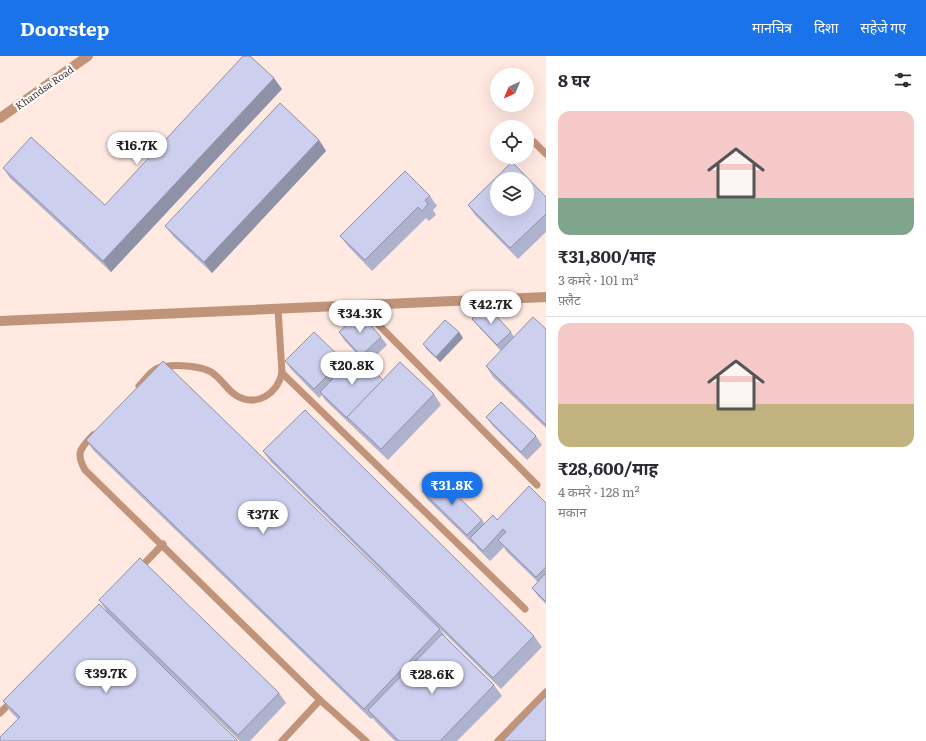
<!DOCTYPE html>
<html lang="hi">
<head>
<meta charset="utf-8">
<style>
  body { margin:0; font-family:Literata,"Noto Sans Devanagari",serif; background:#f7f7f7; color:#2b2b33; height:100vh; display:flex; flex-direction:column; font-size:15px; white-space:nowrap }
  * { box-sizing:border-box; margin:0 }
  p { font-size:13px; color:#7c7c81 }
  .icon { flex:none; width:22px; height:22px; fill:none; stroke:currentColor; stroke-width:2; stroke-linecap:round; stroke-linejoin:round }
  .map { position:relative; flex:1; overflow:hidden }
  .panel { display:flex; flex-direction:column; background:#fff; width:380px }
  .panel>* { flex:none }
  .needle { width:26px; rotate:224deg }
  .fabs { position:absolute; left:490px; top:12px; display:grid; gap:8px }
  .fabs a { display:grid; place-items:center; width:44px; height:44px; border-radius:50%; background:#fff; box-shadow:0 4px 16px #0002; font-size:20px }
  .price { position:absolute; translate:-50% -34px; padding:0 9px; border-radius:14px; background:#fff; color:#222; font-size:13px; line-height:26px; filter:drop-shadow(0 1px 2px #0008) }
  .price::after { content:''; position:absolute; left:50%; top:24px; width:12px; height:9px; margin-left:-6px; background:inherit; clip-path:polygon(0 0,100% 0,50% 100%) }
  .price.current { background:#1a73e8; color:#fff }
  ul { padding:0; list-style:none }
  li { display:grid; align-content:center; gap:8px; height:212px; padding:0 12px }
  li+li { border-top:1px solid #e1e1e2 }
  li span { display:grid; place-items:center; height:124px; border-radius:12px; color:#555 }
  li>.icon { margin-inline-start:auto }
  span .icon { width:72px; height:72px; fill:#fffc; stroke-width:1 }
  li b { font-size:17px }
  h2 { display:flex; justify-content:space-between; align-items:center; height:48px; padding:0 12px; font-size:17px }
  header { display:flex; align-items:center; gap:24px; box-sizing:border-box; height:56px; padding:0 20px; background:#1a73e8; color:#fff }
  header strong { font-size:19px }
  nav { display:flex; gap:22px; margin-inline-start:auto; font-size:14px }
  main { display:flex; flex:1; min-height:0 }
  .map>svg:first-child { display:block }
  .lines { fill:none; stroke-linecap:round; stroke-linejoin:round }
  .service { stroke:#c1947a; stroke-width:7 }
  .minor { stroke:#c1947a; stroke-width:10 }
  .tertiary { stroke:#c1947a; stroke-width:10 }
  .wall { fill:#afb2cd }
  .shaded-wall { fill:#8f91a7 }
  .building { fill:#cccfee; stroke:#8f91a7; fill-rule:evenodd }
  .labels { text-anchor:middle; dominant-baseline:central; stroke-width:4; stroke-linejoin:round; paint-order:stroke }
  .street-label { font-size:10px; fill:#42342f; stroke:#fff }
</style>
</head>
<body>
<header>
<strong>Doorstep</strong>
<nav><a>मानचित्र</a><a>दिशा</a><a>सहेजे गए</a></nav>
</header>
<main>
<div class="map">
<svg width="546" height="685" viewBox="0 0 546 685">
  <rect width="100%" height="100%" fill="#ffe9e1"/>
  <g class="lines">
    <g class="service">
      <path d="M534,86l12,12"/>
      <path d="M361,251l176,178"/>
      <path d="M282,317l243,236"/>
      <path d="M139,330c5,-5 10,-13 17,-17 13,-6 49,-4 59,6 8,6 13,16 22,21 20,11 40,-2 45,-23l-4,-64"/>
      <path d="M93,379c-12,13 -18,17 -8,35l235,230 46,41"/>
      <path d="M139,513l24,-25"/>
      <path d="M0,657l14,-14"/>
      <path d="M282,685l38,-41"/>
      <path d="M498,685l48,-49"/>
    </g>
    <path class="minor" d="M0,265l546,-24"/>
    <path class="tertiary" d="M0,62l88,-62"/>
  </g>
  <g class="wall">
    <path d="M282,33l-171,183 -101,-94 -7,-10 102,37z"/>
    <path d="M319,84l7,11 -114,122 -39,-37 -8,-10z"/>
    <path d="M430,140l7,10 -4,4 3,5 -7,6 -3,-3 -54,53 -24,-25 -8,-10z"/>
    <path d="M546,141v35l-28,27 -42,-43 -8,-11z"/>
    <path d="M472,263l39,13 3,5 32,-8v99l-53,-51 -7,-11 15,-15 -25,-27z"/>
    <path d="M339,276l42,5 6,8 -20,19 16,16 51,14 7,11 -53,55 -63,-60 -3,-5 -3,3 -28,-29 -6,-8 58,-1 3,5 18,-4 -19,-20z"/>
    <path d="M459,276l4,6 -23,24 -13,-12 -4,-6z"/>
    <path d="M486,361l50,19 6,9 -15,15 -35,-35z"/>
    <path d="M86,384l354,189 7,10 47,46 8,11 -45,45h-62l-20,-20 -2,-3 -2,1 -277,-268z"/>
    <path d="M263,395l271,185 8,11 -41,42 -230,-227z"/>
    <path d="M422,435l60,29 3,4 61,-21v101l-8,-8 -6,-8 6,-6 -32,-31 -2,-4 -14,14 -12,-12 -5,-6v1l-45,-44z"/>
    <path d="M99,544l180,93 7,10 -36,38h-10l-116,-112 114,112h-238l18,-22 -7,-7 -8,-11 103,-91z"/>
  </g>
  <g class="shaded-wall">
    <path d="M274,22l8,11 -171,183 -8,-11z"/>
    <path d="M319,84l7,11 -114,122 -8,-11z"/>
    <path d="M459,276l4,6 -23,24 -4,-5z"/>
  </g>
  <g class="building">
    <path d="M243,0h7l24,22 -171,183 -100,-93 28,-31 74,68z"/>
    <path d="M280,47l39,37 -115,122 -39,-36z"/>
    <path d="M512,106l34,35v17l-36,34 -42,-43zM497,123h30v30h-30z"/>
    <path d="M405,115l25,25 -5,4 3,4 -6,7 -4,-4 -53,53 -25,-24z"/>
    <path d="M486,249l25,27 -14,13 -25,-26z"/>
    <path d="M360,257l21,24 -20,19 -22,-24z"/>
    <path d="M533,261l13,12v96l-60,-59z"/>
    <path d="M445,264l14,12 -23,25 -13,-13z"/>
    <path d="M314,276l29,28 -29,29 -29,-28z"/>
    <path d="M356,298l27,26 -36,38 -27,-26z"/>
    <path d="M163,305l277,268 -76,80 -278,-269z"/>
    <path d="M400,306l34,32 -53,55 -34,-32z"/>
    <path d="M501,346l35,34 -15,16 -35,-35z"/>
    <path d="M305,354l229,226 -41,42 -230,-227z"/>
    <path d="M437,420l45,44 -15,15 -45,-44z"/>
    <path d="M529,430l17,17v64l-10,10 -38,-37 8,-8 -3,-3 -20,22 -13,-13 23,-23 4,5z"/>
    <path d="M140,502l139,135 -41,42 -139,-135z"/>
    <path d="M546,517v29l-14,-14z"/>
    <path d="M99,548l138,136v1h-237v-4l20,-20 -17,-16z"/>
    <path d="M442,578l52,51 -54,56h-41l-31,-31z"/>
    <path d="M546,640v45h-43z"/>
  </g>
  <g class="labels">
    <g class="street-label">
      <text transform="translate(44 31) rotate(-35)">Khandsa Road</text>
    </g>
  </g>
</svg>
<div class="fabs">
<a><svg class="needle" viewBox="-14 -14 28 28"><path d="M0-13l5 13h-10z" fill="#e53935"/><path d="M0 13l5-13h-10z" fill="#7c7c81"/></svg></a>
<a><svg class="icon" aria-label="locate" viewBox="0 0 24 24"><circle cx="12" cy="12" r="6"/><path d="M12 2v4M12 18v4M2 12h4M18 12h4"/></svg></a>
<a><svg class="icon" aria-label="layers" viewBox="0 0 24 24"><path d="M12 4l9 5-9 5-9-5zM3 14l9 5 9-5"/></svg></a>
</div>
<b class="price" style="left:137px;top:110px">₹16.7K</b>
<b class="price" style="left:491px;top:269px">₹42.7K</b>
<b class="price" style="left:360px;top:278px">₹34.3K</b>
<b class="price" style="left:352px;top:330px">₹20.8K</b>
<b class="price current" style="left:452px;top:450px">₹31.8K</b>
<b class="price" style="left:263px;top:479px">₹37K</b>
<b class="price" style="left:106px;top:638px">₹39.7K</b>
<b class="price" style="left:432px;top:639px">₹28.6K</b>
</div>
<section class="panel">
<h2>8 घर<svg class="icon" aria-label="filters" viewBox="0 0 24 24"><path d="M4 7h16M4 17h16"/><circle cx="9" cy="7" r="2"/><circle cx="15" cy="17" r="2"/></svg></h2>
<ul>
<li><span style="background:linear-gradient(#f6c9c9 70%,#7fa58c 0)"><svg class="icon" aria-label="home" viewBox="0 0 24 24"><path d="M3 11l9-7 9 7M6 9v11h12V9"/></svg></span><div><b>₹31,800/माह</b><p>3 कमरे · 101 m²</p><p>फ़्लैट</p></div></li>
<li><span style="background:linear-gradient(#f6c9c9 65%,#c2b280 0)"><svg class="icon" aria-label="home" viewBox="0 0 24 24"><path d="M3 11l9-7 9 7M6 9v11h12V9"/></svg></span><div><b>₹28,600/माह</b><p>4 कमरे · 128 m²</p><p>मकान</p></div></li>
</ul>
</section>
</main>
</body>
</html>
